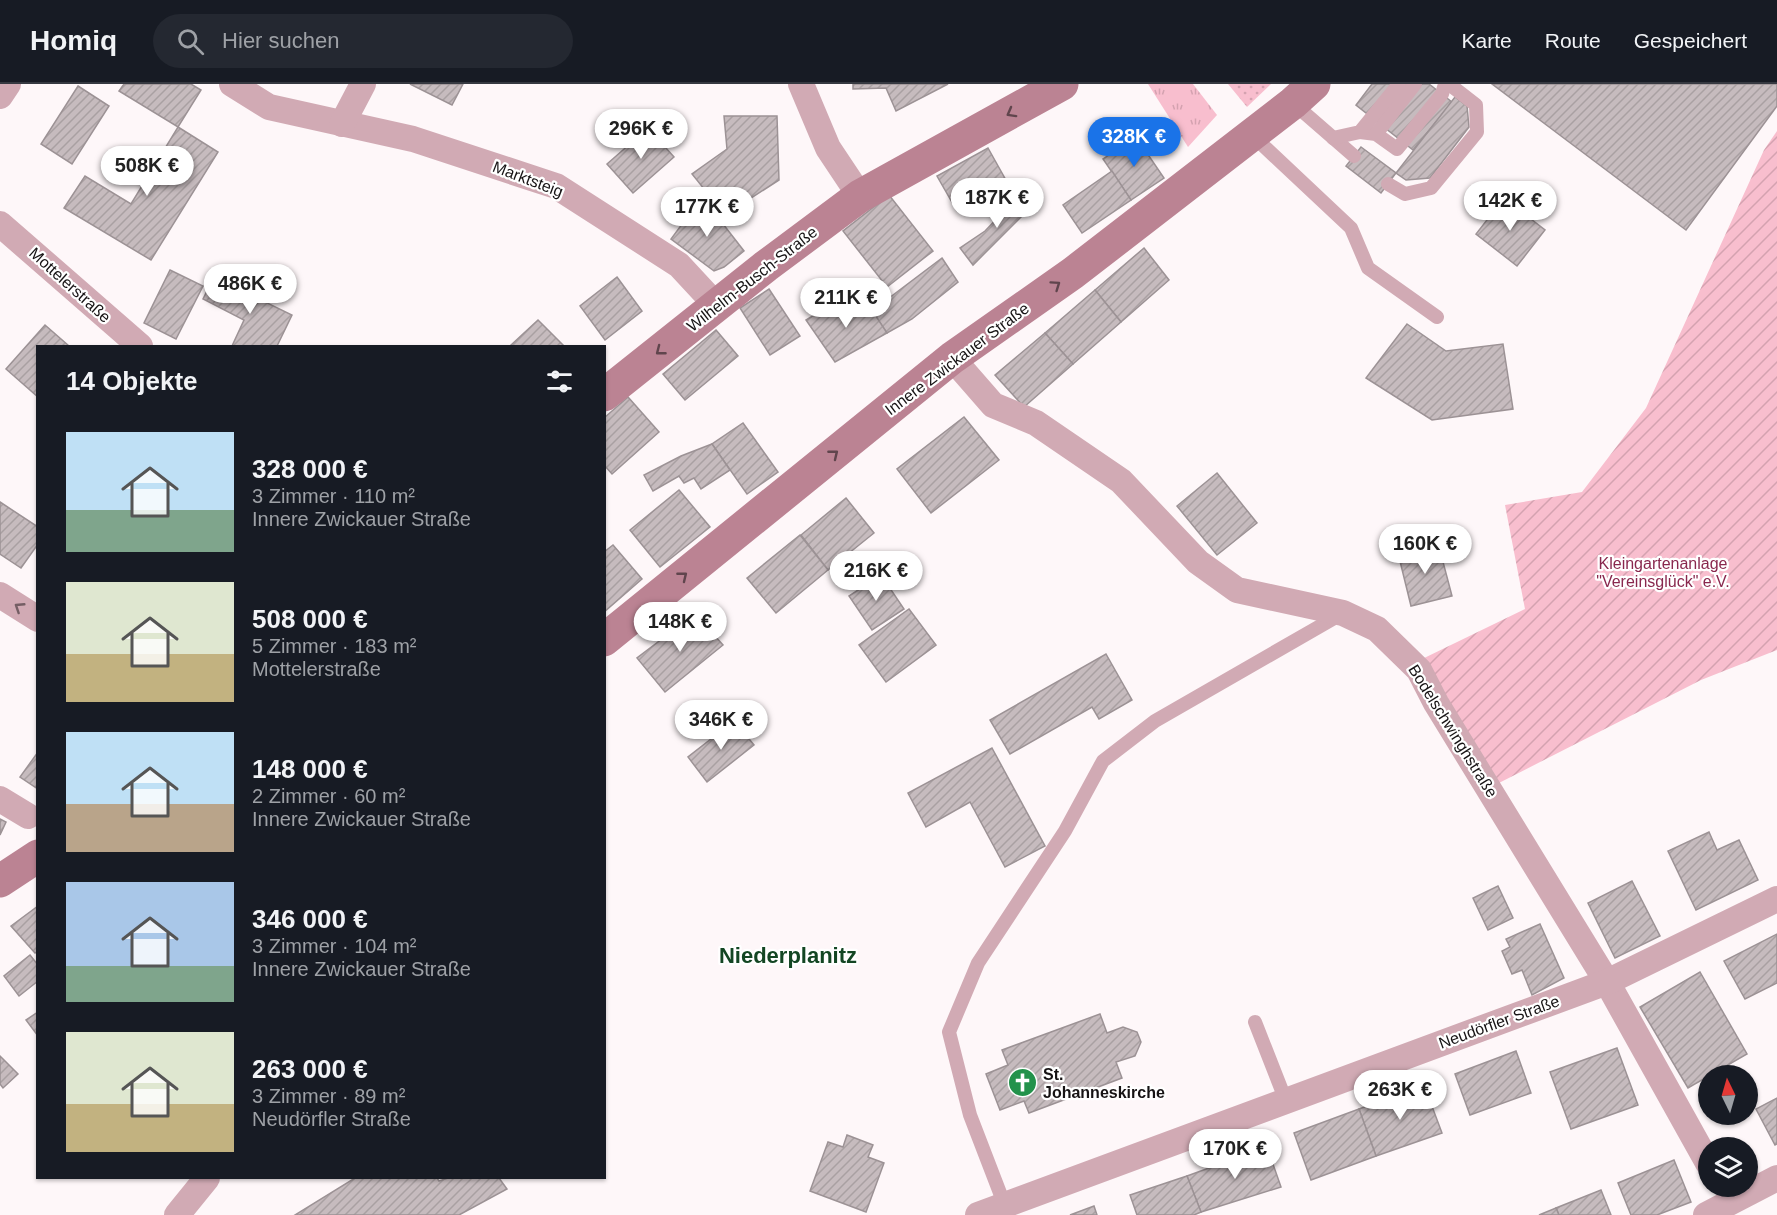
<!DOCTYPE html>
<html lang="de">
<head>
<meta charset="utf-8">
<style>
  body { margin:0; font-family:Arial,sans-serif; background:#242831; color:#f1f3f6; height:100vh; display:flex; flex-direction:column; font-size:22px; white-space:nowrap }
  * { box-sizing:border-box; margin:0 }
  p { font-size:20px; color:#9ea1a6 }
  .icon { flex:none; width:33px; height:33px; fill:none; stroke:currentColor; stroke-width:2; stroke-linecap:round; stroke-linejoin:round }
  .map { position:relative; flex:1; overflow:hidden }
  .sheet { position:absolute; left:36px; top:261px; width:570px; height:834px; display:flex; flex-direction:column; background:#171b24; border-radius:0px; box-shadow:0 2px 4px #0004 }
  .sheet>* { flex:none }
  .needle { width:39px; rotate:355deg }
  .fabs { position:absolute; left:1698px; top:981px; display:grid; gap:12px }
  .fabs a { display:grid; place-items:center; width:60px; height:60px; border-radius:50%; background:#171b24; box-shadow:0 2px 4px #0004; font-size:30px }
  .price { position:absolute; translate:-50% -51px; padding:0 14px; border-radius:21px; background:#fff; color:#222; font-size:20px; line-height:39px; filter:drop-shadow(0 2px 3px #0008) }
  .price::after { content:''; position:absolute; left:50%; top:36px; width:18px; height:14px; margin-left:-9px; background:inherit; clip-path:polygon(0 0,100% 0,50% 100%) }
  .price.active { background:#1a73e8; color:#fff }
  ul { padding:0; list-style:none }
  li { display:flex; align-items:center; gap:18px; height:150px; padding:0 30px }
  li span { display:grid; place-items:center; flex:none; width:168px; height:120px; border-radius:0px; color:#555 }
  li>.icon { margin-inline-start:auto }
  span .icon { width:72px; height:72px; fill:#fffc; stroke-width:1 }
  li b { font-size:26px }
  h2 { display:flex; justify-content:space-between; align-items:center; height:72px; padding:0 30px; font-size:26px }
  header { display:flex; align-items:center; gap:36px; box-sizing:border-box; height:84px; padding:0 30px; background:#171b24; border-bottom:2px solid #363941 }
  header strong { font-size:28px }
  nav { display:flex; gap:33px; margin-inline-start:auto; font-size:21px }
  .search { width:420px; height:54px; background:#242831; display:flex; align-items:center; gap:15px; box-sizing:border-box; padding:0 21px; border-radius:33px; color:#9ea1a6; font-size:22px }
  .map>svg:first-child { display:block }
  .grass { fill:url(#grass-dots) }
  .park { fill:url(#park-tufts) }
  .garden { fill:url(#garden-furrows) }
  .building { fill:url(#building-hatch); stroke:#9c9295; stroke-width:1.5 }
  .lines { fill:none; stroke-linecap:round; stroke-linejoin:round }
  .lane { stroke:#d1aab4; stroke-width:14 }
  .street { stroke:#d1aab4; stroke-width:26 }
  .secondary { stroke:#bb8393; stroke-width:33 }
  .oneway { stroke:#60454d }
  .oneway2 { stroke:#745e64 }
  .labels { text-anchor:middle; dominant-baseline:central; stroke-width:4.5; stroke-linejoin:round; paint-order:stroke }
  .street-label { font-size:16px; fill:#161314; stroke:#fff }
  .park-label { font-size:16px; fill:#89284e; stroke:#fff }
  .poi-label { font-size:16px; font-weight:bold; fill:#161314; stroke:#fff; text-anchor:start }
  .district-label { font-size:22px; font-weight:bold; fill:#134623; stroke:#fff }
</style>
</head>
<body>
<header>
<strong>Homiq</strong>
<div class="search"><svg class="icon" aria-label="search" viewBox="0 0 24 24"><circle cx="10" cy="10" r="6"/><path d="M15 15l6 6"/></svg>Hier suchen</div>
<nav><a>Karte</a><a>Route</a><a>Gespeichert</a></nav>
</header>
<div class="map">
<svg width="1777" height="1131" viewBox="0 0 1777 1131">
  <defs>
    <pattern id="grass-dots" width="8" height="8" patternUnits="userSpaceOnUse" patternTransform="scale(1.5)"><rect width="8" height="8" fill="#f8bece"/><path d="M2 2h.1M6 6h.1" fill="none" stroke="#d4a2b0" stroke-width="1.8" stroke-linecap="round"/></pattern>
    <pattern id="park-tufts" width="24" height="20" patternUnits="userSpaceOnUse" patternTransform="scale(1.5)"><rect width="24" height="20" fill="#f8bece"/><path d="M3 7l-1-3M5 7V3M7 7l1-3M15 17l-1-3M17 17v-4M19 17l1-3" fill="none" stroke="#d4a2b0"/></pattern>
    <pattern id="garden-furrows" width="10" height="10" patternUnits="userSpaceOnUse" patternTransform="scale(1.5)"><rect width="10" height="10" fill="#f8bece"/><path d="M-1 1l2-2M0 10L10 0M9 11l2-2" fill="none" stroke="#d4a2b0"/></pattern>
    <pattern id="building-hatch" width="6" height="6" patternUnits="userSpaceOnUse" patternTransform="scale(1.5)"><rect width="6" height="6" fill="#c6bbbe"/><path d="M-1 1l2-2M0 6l6-6M5 7l2-2" fill="none" stroke="#a9a0a2"/></pattern>
  </defs>
  <rect width="100%" height="100%" fill="#fef7f9"/>
  <path class="grass" d="M1228,0h43l-24,23z"/>
  <path class="park" d="M1148,0h45l24,31 -29,32z"/>
  <path class="garden" d="M1777,47v519l-76,30 -206,105 -77,-124 107,-52 -20,-104 77,-13 64,-84 118,-258z"/>
  <g class="building">
    <path d="M124,0h67l10,6 -23,37 -59,-36z"/>
    <path d="M410,0h53l-11,21z"/>
    <path d="M853,0h95l-52,27 -10,-23 -33,1z"/>
    <path d="M1372,0h57l23,18 -39,48 -57,-45z"/>
    <path d="M1492,0h285v22l-91,124z"/>
    <path d="M78,2l31,20 -37,58 -31,-20z"/>
    <path d="M1455,13l12,9 2,21 -39,51 -24,2 -10,-7z"/>
    <path d="M724,32h53l2,64 -54,35 -33,-41 35,-25z"/>
    <path d="M178,43l40,25 -67,108 -87,-52 21,-32 46,28z"/>
    <path d="M648,44l26,29 -41,36 -26,-29z"/>
    <path d="M1136,53l28,41 -33,22 -28,-41z"/>
    <path d="M1361,63l35,26 -15,20 -35,-27z"/>
    <path d="M988,64l19,34 -50,29 -20,-35z"/>
    <path d="M1112,87l19,29 -49,33 -19,-28z"/>
    <path d="M1022,108l11,13 -60,60 -13,-17 25,-17z"/>
    <path d="M889,111l44,56 -46,36 -44,-56z"/>
    <path d="M702,113l42,54 -20,16 -10,4 -43,-32z"/>
    <path d="M1504,114l41,32 -28,36 -41,-32z"/>
    <path d="M1144,164l25,32 -48,42 -26,-32z"/>
    <path d="M942,174l16,24 -46,37 -25,14 -15,-22z"/>
    <path d="M170,186l33,16 -27,53 -32,-16z"/>
    <path d="M214,193l78,38 -15,31h-45l12,-26 -41,-21z"/>
    <path d="M617,193l25,34 -37,29 -25,-34z"/>
    <path d="M769,205l31,47 -30,19 -30,-47z"/>
    <path d="M1095,206l26,32 -48,42 -28,-31z"/>
    <path d="M839,216l11,12 16,-11 21,32 -52,29 -29,-42z"/>
    <path d="M538,236l26,26h-54z"/>
    <path d="M1407,240l39,27 57,-7 10,65 -81,11 -66,-42z"/>
    <path d="M45,241l24,21h-31v51l-32,-28z"/>
    <path d="M716,246l22,26 -53,44 -22,-26z"/>
    <path d="M1045,249l28,31 -49,43 -29,-32z"/>
    <path d="M628,313l31,35 -47,42 -8,-9v-47z"/>
    <path d="M964,333l35,43 -68,53 -34,-44z"/>
    <path d="M743,339l35,49 -31,22 -35,-50z"/>
    <path d="M712,360l18,26 -29,19 -7,-11 -10,5 -5,-7 -26,15 -9,-16 37,-19z"/>
    <path d="M1217,389l40,50 -40,32 -40,-49z"/>
    <path d="M679,406l31,37 -50,40 -30,-37z"/>
    <path d="M846,414l28,35 -46,37 -27,-35z"/>
    <path d="M0,418l38,25v17l-17,24 -21,-14z"/>
    <path d="M800,451l28,35 -52,43 -29,-35z"/>
    <path d="M1438,459l14,53 -41,10 -13,-53z"/>
    <path d="M613,461l29,34 -38,33v-60z"/>
    <path d="M881,491l23,34 -32,21 -23,-34z"/>
    <path d="M909,525l27,36 -50,37 -27,-37z"/>
    <path d="M695,530l28,31 -58,47 -28,-34z"/>
    <path d="M1106,570l26,46 -33,19 -7,-12 -82,47 -20,-34z"/>
    <path d="M734,637l20,24 -47,37 -19,-25z"/>
    <path d="M992,664l53,98 -40,21 -35,-65 -44,25 -18,-34z"/>
    <path d="M38,668v37l-18,-12z"/>
    <path d="M0,735l6,3 -6,13z"/>
    <path d="M1709,748l8,18 22,-10 19,40 -62,30 -28,-59z"/>
    <path d="M1632,797l28,55 -45,22 -27,-55z"/>
    <path d="M1498,802l15,32 -25,12 -15,-32z"/>
    <path d="M38,822v45l-3,2 -24,-27z"/>
    <path d="M1540,840l24,54 -32,17 -10,-25 -10,4 -10,-23 8,-4 -4,-8z"/>
    <path d="M1777,850v49l-32,16 -21,-38z"/>
    <path d="M30,871l8,10v16l-19,15 -15,-20z"/>
    <path d="M1700,888l47,82 -59,34 -48,-81z"/>
    <path d="M38,928v24l-12,-16z"/>
    <path d="M1100,930l7,19 16,-6 14,5 4,10 -6,14 -19,6 6,16 -93,35 -5,-12 -24,9 -14,-36 22,-9 -6,-15z"/>
    <path d="M1617,964l21,57 -67,24 -21,-57z"/>
    <path d="M1516,967l15,42 -61,22 -15,-41z"/>
    <path d="M0,972l18,18 -15,14 -3,-4z"/>
    <path d="M1424,1001l18,48 -66,23 -17,-47z"/>
    <path d="M1777,1014v46l-2,1 -19,-36z"/>
    <path d="M1359,1025l17,47 -65,24 -17,-47z"/>
    <path d="M847,1051l26,10 -5,12 16,6 -18,49 -56,-21 18,-49 15,5z"/>
    <path d="M1267,1063l14,40 -80,25 -14,-36z"/>
    <path d="M1674,1076l17,42 -34,13h-26l-13,-32z"/>
    <path d="M1187,1092l14,36 -7,3h-57l-7,-20z"/>
    <path d="M355,1094h82l2,3 9,-3h51l8,11 -48,26h-164z"/>
    <path d="M1601,1106l10,25h-52l-3,-7z"/>
    <path d="M1094,1122l3,9h-27z"/>
    <path d="M1556,1124l3,7h-20z"/>
  </g>
  <g class="lines">
    <g class="lane">
      <path d="M1293,19l61,53"/>
      <path d="M1360,48l16,2 21,15 45,-55 3,-10"/>
      <path d="M1376,50l39,-50"/>
      <path d="M1252,51l99,93 17,40 69,49"/>
      <path d="M1333,54l27,-6 39,-48"/>
      <path d="M1388,100l17,10 26,-6 46,-56 -1,-27 -27,-21"/>
      <path d="M1255,938l31,79"/>
      <path d="M1005,1122l-35,-91 -21,-83 29,-69 87,-132 38,-70 52,-40 188,-108"/>
    </g>
    <g class="street">
      <path d="M232,0l37,23 144,32 143,47 123,79 38,41"/>
      <path d="M801,0l27,64 32,48"/>
      <path d="M0,12l8,-12"/>
      <path d="M342,40l21,-40"/>
      <path d="M0,140l140,122"/>
      <path d="M952,274l41,47 43,18 85,58 77,81 39,28 106,23 34,16 42,41 17,33 171,279 101,181"/>
      <path d="M0,511l38,24"/>
      <path d="M0,715l28,17"/>
      <path d="M177,1131l30,-37"/>
      <path d="M978,1131l629,-233 170,-83"/>
      <path d="M1706,1131l71,-37"/>
    </g>
    <g class="secondary">
      <path d="M604,311l162,-129 94,-70 202,-112"/>
      <path d="M604,556l348,-282 121,-85 220,-170 21,-19"/>
      <path d="M0,797l38,-25"/>
    </g>
  </g>
  <defs><path id="oneway-chevron" d="M-2-3.5L2.5 0L-2 3.5" fill="none" stroke-width="1.6" stroke-linecap="round" stroke-linejoin="round" transform="scale(1.5)"/></defs>
  <g class="oneway">
    <use href="#oneway-chevron" transform="translate(1011 29) rotate(151)"/>
    <use href="#oneway-chevron" transform="translate(1056 201) rotate(-35)"/>
    <use href="#oneway-chevron" transform="translate(660 267) rotate(142)"/>
    <use href="#oneway-chevron" transform="translate(834 370) rotate(-39)"/>
    <use href="#oneway-chevron" transform="translate(683 492) rotate(-39)"/>
  </g>
  <use class="oneway2" href="#oneway-chevron" transform="translate(19 523) rotate(-147)"/>
  <defs>
    <symbol id="church-disc" viewBox="-11 -11 22 22"><circle r="9.5" fill="#23924b" stroke="#fff"/><path d="M-1.2-6h2.4v3.5h3.3v2.4h-3.3V6h-2.4V-.1h-3.3v-2.4h3.3Z" fill="#fff"/></symbol>
  </defs>
  <g fill-rule="evenodd">
    <use href="#church-disc" x="1006" y="982" width="33" height="33"/>
  </g>
  <g class="labels">
    <g class="street-label">
      <text transform="translate(528 95) rotate(21)">Marktsteig</text>
      <text transform="translate(752 195) rotate(-38)">Wilhelm-Busch-Straße</text>
      <text transform="translate(70 201) rotate(42)">Mottelerstraße</text>
      <text transform="translate(957 275) rotate(-37)">Innere Zwickauer Straße</text>
      <text transform="translate(1453 647) rotate(58)">Bodelschwinghstraße</text>
      <text transform="translate(1499 938) rotate(-20)">Neudörfler Straße</text>
    </g>
    <g class="park-label">
      <text x="1663" y="479">Kleingartenanlage<tspan x="1663" dy="18">"Vereinsglück" e.V.</tspan></text>
    </g>
    <g class="poi-label">
      <text x="1043" y="990">St.<tspan x="1043" dy="18">Johanneskirche</tspan></text>
    </g>
    <g class="district-label">
      <text x="788" y="871">Niederplanitz</text>
    </g>
  </g>
</svg>
<div class="fabs">
<a><svg class="needle" viewBox="-14 -14 28 28"><path d="M0-13l5 13h-10z" fill="#e53935"/><path d="M0 13l5-13h-10z" fill="#9ea1a6"/></svg></a>
<a><svg class="icon" aria-label="layers" viewBox="0 0 24 24"><path d="M12 4l9 5-9 5-9-5zM3 14l9 5 9-5"/></svg></a>
</div>
<b class="price" style="left:641px;top:76px">296K €</b>
<b class="price active" style="left:1134px;top:84px">328K €</b>
<b class="price" style="left:147px;top:113px">508K €</b>
<b class="price" style="left:997px;top:145px">187K €</b>
<b class="price" style="left:1510px;top:148px">142K €</b>
<b class="price" style="left:707px;top:154px">177K €</b>
<b class="price" style="left:250px;top:231px">486K €</b>
<b class="price" style="left:846px;top:245px">211K €</b>
<b class="price" style="left:1425px;top:491px">160K €</b>
<b class="price" style="left:876px;top:518px">216K €</b>
<b class="price" style="left:680px;top:569px">148K €</b>
<b class="price" style="left:721px;top:667px">346K €</b>
<b class="price" style="left:1400px;top:1037px">263K €</b>
<b class="price" style="left:1235px;top:1096px">170K €</b>
<section class="sheet">
<h2>14 Objekte<svg class="icon" aria-label="filters" viewBox="0 0 24 24"><path d="M4 7h16M4 17h16"/><circle cx="9" cy="7" r="2"/><circle cx="15" cy="17" r="2"/></svg></h2>
<ul>
<li><span style="background:linear-gradient(#bfe0f5 65%,#7fa58c 0)"><svg class="icon" aria-label="home" viewBox="0 0 24 24"><path d="M3 11l9-7 9 7M6 9v11h12V9"/></svg></span><div><b>328 000 €</b><p>3 Zimmer · 110 m²</p><p>Innere Zwickauer Straße</p></div></li>
<li><span style="background:linear-gradient(#dfe7d0 60%,#c2b280 0)"><svg class="icon" aria-label="home" viewBox="0 0 24 24"><path d="M3 11l9-7 9 7M6 9v11h12V9"/></svg></span><div><b>508 000 €</b><p>5 Zimmer · 183 m²</p><p>Mottelerstraße</p></div></li>
<li><span style="background:linear-gradient(#bfe0f5 60%,#b9a48a 0)"><svg class="icon" aria-label="home" viewBox="0 0 24 24"><path d="M3 11l9-7 9 7M6 9v11h12V9"/></svg></span><div><b>148 000 €</b><p>2 Zimmer · 60 m²</p><p>Innere Zwickauer Straße</p></div></li>
<li><span style="background:linear-gradient(#a9c7e8 70%,#7fa58c 0)"><svg class="icon" aria-label="home" viewBox="0 0 24 24"><path d="M3 11l9-7 9 7M6 9v11h12V9"/></svg></span><div><b>346 000 €</b><p>3 Zimmer · 104 m²</p><p>Innere Zwickauer Straße</p></div></li>
<li><span style="background:linear-gradient(#dfe7d0 60%,#c2b280 0)"><svg class="icon" aria-label="home" viewBox="0 0 24 24"><path d="M3 11l9-7 9 7M6 9v11h12V9"/></svg></span><div><b>263 000 €</b><p>3 Zimmer · 89 m²</p><p>Neudörfler Straße</p></div></li>
</ul>
</section>
</div>
</body>
</html>
